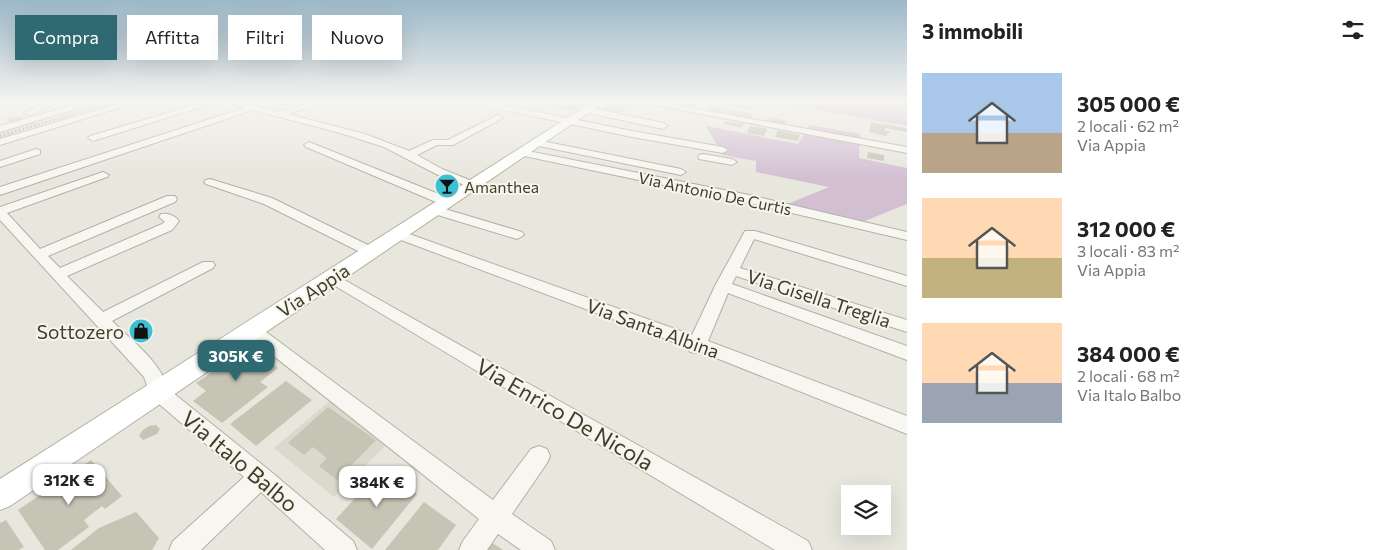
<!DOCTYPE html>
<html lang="it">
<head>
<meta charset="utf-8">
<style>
  body { margin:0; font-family:Commissioner,sans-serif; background:#f6f6f6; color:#222; height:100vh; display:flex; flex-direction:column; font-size:19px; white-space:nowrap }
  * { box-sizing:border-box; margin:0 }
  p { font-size:16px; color:#767676 }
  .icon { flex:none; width:28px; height:28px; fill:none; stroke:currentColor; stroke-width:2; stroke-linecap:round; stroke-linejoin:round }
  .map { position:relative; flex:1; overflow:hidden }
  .panel { display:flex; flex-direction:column; background:#fff; width:475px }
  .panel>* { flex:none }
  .banner { position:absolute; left:15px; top:15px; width:475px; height:45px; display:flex; gap:10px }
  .controls { position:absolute; left:841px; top:485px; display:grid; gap:10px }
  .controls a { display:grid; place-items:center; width:50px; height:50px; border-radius:0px; background:#fff; box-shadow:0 5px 20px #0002; font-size:25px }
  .price { position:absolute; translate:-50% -42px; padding:0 11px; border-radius:10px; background:#fff; color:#222; font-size:16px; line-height:32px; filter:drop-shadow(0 1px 2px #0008) }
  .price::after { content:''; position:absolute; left:50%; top:30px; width:15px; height:11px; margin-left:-8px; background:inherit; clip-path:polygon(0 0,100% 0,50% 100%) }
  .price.on { background:#2f6972; color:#fff }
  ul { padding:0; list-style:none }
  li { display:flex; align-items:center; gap:15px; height:125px; padding:0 15px }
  li span { display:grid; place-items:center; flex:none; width:140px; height:100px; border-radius:0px; color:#555 }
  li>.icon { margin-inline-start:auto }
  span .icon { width:60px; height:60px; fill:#fffc; stroke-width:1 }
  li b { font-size:21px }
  h2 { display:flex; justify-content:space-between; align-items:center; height:60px; padding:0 15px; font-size:21px }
  .pill { padding:0 18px; border-radius:0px; background:#fff; box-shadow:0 5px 20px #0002; font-size:18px; line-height:45px }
  .pill.on { background:#2f6972; color:#fff }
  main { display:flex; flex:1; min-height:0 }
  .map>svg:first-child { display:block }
  .built { fill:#dad9cc }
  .green { fill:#d3bfd2 }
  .building { fill:#c5c4b5 }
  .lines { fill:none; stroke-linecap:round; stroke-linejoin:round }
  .minor-casing { stroke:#b2b1a3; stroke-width:2 }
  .major-casing { stroke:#b4b29d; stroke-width:2 }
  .minor { fill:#f7f6f1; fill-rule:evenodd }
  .major { fill:#fff; fill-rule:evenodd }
  .rail { stroke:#929077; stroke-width:2.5; stroke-dasharray:1 3; stroke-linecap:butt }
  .labels { text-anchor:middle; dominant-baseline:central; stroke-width:4; stroke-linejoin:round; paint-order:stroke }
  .far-poi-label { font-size:16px; fill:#403e27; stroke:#f6f5ee; text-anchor:start }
  .far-street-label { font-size:16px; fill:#403e27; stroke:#f6f5ee }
  .street-label { font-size:19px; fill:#403e27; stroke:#f6f5ee }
  .poi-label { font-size:19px; fill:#403e27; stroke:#f6f5ee; text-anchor:end }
  .near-street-label { font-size:22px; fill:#403e27; stroke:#f6f5ee }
</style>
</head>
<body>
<main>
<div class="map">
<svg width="907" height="550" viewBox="0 0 907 550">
  <rect width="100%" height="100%" fill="#e8e7de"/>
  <g class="built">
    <path d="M100,101h28l-128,38v-7z"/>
    <path d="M333,398l55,45 -54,54 -60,-49z"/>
  </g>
  <g class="green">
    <path d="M766,101h141v25z"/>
    <path d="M809,125l51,9 -1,24 48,10v36l-47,19 -77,-17 46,-19 -73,-15v-11l-33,-6 -17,-29 92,18z"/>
  </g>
  <g class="building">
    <path d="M561,101h6l15,3 -10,7 -19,-4z"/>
    <path d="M613,101l16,2 -4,3h3l-11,8 -16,-3z"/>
    <path d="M681,101l5,2 11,1 -7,4 -13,-3z"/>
    <path d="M740,101h15l14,3 -5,2 -11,-2 -2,1 3,1 -3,4 -16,-3z"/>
    <path d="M708,106l20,4 -4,5 -20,-3z"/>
    <path d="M730,110l24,4 -4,6 -24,-4z"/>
    <path d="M20,116l4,3 -13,4 -5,-4z"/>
    <path d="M769,117l18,4 -3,5 -19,-4z"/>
    <path d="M725,121l11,2h8l-3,5 -18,-4z"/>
    <path d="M871,122l36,6v4l-22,-4v3h5l-4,5 -17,-4z"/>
    <path d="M750,126l15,2 2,2 -3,6 -17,-3z"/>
    <path d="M778,130l22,5 -2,6 -23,-4z"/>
    <path d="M868,152l16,3v6l-17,-3z"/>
    <path d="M257,341l22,14 -9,7 8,6 -18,14 8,5 -46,36 -29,-22 13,-10 -10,-8z"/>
    <path d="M286,381l26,19 -56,46 -26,-22z"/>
    <path d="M328,407l48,33 -39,40 -18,-14 8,-8 -14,-11 -9,8 -16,-12z"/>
    <path d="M156,425l4,4 -3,5 -14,6 -4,-4 3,-5 7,-5z"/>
    <path d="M91,460l31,36 -17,13 -3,-3 -18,14 5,7 -31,23h-13l-27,-40z"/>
    <path d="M382,469l35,25 -45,55 -36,-30z"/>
    <path d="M424,502l32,23 -18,25h-53z"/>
    <path d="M136,512l23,26 -7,12h-81l28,-22z"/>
    <path d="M6,520l18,27 -5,3h-19v-27z"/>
    <path d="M491,542l12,8h-17z"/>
  </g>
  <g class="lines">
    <defs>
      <g id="minor">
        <path d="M49,101h11l-29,14 -7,-2z"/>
        <path d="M87,101h14l-101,31v-6z"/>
        <path d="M128,101h13l-141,44v-6z"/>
        <path d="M207,101h13l-124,39 -3,1 -5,-3 2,-2z"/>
        <path d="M228,101h13l37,11 37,-11h13l-40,13 77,20 44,17 24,-11h15l48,-24 3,-1 4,3 -50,27h-16l-20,10 25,14 35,14 2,2 -2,2 -4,1 -33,-12 -56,-29 -44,-14 -87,-23 -253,85v-8l244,-79z"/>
        <path d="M435,101h48l149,30 91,16 5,3 -5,3 -91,-16 -162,-34 -18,2z"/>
        <path d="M633,101h19l255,46v6z"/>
        <path d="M587,107l76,16 5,3 -5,3 -79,-17 -1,-2z"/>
        <path d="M537,140l144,29 5,3 -5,3 -147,-30 -2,-2z"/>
        <path d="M309,142l142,57 2,3 -6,4 -4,-1 -137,-58 -2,-2z"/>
        <path d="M36,149l4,1v4l-40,13v-6z"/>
        <path d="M523,150l226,45 158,37v8l-158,-37 -230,-48 -1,-2z"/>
        <path d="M703,154l29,5 5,3 -5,3 -33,-6 -1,-2 1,-2z"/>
        <path d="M103,172l6,3 -2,2 -100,36 33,36 127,-53h8l2,3 -2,3 -127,54 12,12 102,-44 3,-2 -6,-5 2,-3c6,-1 14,1 18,7l-7,9 -105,46 36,36 100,-50h10l2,3 -2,3 -101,53c18,18 50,42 55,67l102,82 84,71 4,9h-32l-64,-58 -60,58h-32l4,-9 71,-64 -93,-80 -7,-20 -144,-157v-13z"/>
        <path d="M210,179l62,19 104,51 2,3 -2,3h-10l-102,-51 -58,-20 -2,-2 2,-2z"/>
        <path d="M435,206l87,26 2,3 -7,4 -86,-26 -2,-3z"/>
        <path d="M398,230l294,105 23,-49 30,-55h10l152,45v10l-153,-47 -14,29 167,52v12l-171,-56 -4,8 175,62v14l-179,-67 -20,48 199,75v18l-206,-82 -5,1 -6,-1 -3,-5 -294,-110 -2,-3z"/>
        <path d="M332,273l476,268 4,9h-37l-448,-269 -3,-3 3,-3z"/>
        <path d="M252,324l6,2 235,174 38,-51 8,-3 8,3 3,7 -3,7 -35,51 39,27 4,9h-34l-23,-16 -11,16h-28l4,-9 16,-22 -233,-185 -3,-4 3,-4z"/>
      </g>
      <path id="major" d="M594,101h12l-596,405 -10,4v-31z"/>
    </defs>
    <use href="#minor" class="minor-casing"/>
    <use href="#major" class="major-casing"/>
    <use href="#minor" class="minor"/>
    <use href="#major" class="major"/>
    <path class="rail" d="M0,136l116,-35"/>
  </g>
  <linearGradient id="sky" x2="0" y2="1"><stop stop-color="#9cb8c8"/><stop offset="0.57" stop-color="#f5f4f0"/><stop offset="1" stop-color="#f5f4f0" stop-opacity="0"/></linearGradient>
  <rect width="907" height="178" fill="url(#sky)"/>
  <defs>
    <symbol id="bar-disc" viewBox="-11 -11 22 22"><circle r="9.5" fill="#3ec0d3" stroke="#f6f5ee"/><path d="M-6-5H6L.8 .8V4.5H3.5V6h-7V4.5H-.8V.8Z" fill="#111"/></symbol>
    <symbol id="shop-disc" viewBox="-11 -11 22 22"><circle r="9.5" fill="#3ec0d3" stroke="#f6f5ee"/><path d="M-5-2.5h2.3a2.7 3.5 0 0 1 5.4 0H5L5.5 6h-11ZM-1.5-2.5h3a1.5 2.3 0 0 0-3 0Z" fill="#111"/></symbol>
  </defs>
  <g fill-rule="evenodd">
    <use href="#bar-disc" x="433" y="172" width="28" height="28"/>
    <use href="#shop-disc" x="127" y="317" width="28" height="28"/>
  </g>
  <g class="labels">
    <g class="far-poi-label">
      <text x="464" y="186">Amanthea</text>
    </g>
    <g class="far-street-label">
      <text transform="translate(715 193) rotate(12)">Via Antonio De Curtis</text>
    </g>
    <g class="street-label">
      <text transform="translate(313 290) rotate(-33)">Via Appia</text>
      <text transform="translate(819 298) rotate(18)">Via Gisella Treglia</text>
      <text transform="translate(653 328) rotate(20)">Via Santa Albina</text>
    </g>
    <g class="poi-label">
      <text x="124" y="331">Sottozero</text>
    </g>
    <g class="near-street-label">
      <text transform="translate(565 414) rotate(30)">Via Enrico De Nicola</text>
      <text transform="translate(240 461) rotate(40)">Via Italo Balbo</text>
    </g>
  </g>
</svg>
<div class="controls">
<a><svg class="icon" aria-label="layers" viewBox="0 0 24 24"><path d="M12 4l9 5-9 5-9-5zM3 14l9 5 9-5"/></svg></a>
</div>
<b class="price on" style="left:236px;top:382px">305K €</b>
<b class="price" style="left:69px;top:506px">312K €</b>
<b class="price" style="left:377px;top:508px">384K €</b>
<div class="banner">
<a class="pill on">Compra</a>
<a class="pill">Affitta</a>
<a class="pill">Filtri</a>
<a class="pill">Nuovo</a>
</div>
</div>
<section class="panel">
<h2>3 immobili<svg class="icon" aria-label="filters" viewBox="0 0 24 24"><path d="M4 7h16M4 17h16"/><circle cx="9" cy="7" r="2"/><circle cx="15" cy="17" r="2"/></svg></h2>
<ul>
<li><span style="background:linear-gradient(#a9c7e8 60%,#b9a48a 0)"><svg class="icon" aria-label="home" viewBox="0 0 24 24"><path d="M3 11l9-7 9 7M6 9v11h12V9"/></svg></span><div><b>305 000 €</b><p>2 locali · 62 m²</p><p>Via Appia</p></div></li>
<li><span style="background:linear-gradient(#ffd9b3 60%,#c2b280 0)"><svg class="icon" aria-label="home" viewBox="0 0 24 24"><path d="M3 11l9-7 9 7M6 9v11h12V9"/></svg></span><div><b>312 000 €</b><p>3 locali · 83 m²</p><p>Via Appia</p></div></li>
<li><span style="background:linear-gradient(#ffd9b3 60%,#9aa5b1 0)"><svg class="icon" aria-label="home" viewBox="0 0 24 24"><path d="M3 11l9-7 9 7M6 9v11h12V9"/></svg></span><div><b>384 000 €</b><p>2 locali · 68 m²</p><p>Via Italo Balbo</p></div></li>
</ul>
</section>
</main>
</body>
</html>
